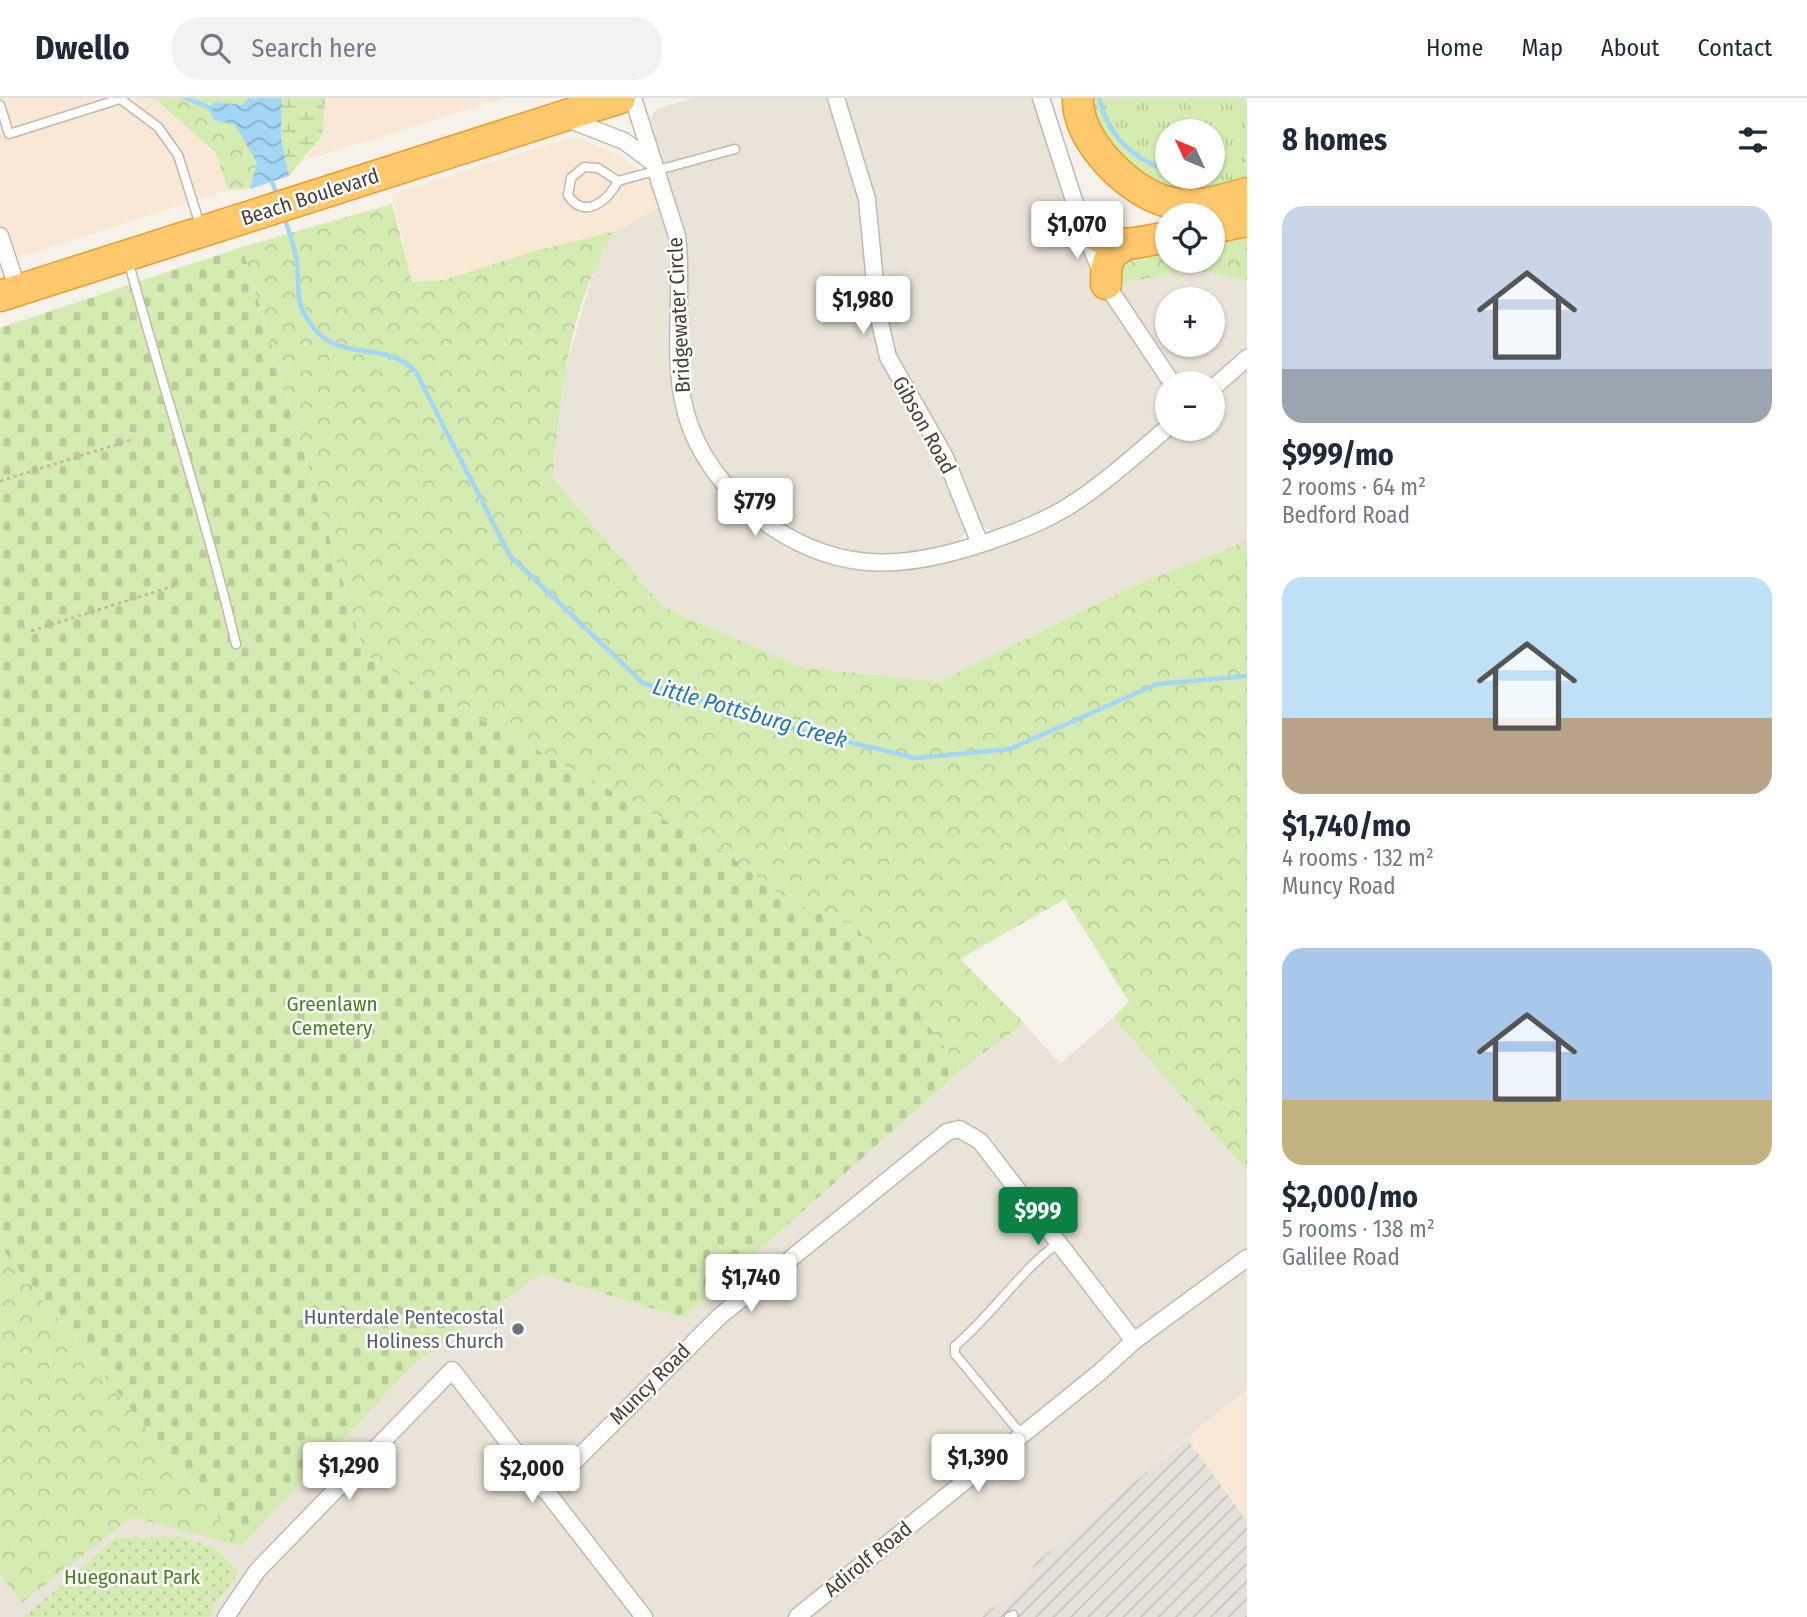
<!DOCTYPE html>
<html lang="en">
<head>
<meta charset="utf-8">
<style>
  body { margin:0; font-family:"Fira Sans Condensed",sans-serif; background:#f2f2f3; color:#1f2937; height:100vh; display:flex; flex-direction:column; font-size:26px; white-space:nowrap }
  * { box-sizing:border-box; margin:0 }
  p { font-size:23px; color:#747a83 }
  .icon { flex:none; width:38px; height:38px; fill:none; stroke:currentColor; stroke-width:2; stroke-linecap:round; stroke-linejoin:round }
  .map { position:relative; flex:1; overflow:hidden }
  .panel { display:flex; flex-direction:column; background:#fff; width:560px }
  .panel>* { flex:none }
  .needle { width:46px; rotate:314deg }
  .controls { position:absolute; left:1155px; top:21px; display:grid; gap:14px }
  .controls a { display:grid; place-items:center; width:70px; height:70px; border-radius:50%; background:#fff; box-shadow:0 2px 5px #0004; font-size:35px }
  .price { position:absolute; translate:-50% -60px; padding:0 16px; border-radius:7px; background:#fff; color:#222; font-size:23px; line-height:46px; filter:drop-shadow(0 2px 4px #0008) }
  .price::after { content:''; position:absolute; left:50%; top:42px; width:21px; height:16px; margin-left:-10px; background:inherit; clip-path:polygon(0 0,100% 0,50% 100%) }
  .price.active { background:#0b8043; color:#fff }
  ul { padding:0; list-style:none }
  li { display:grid; align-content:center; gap:14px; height:371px; padding:0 35px }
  li span { display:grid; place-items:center; height:217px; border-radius:21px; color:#555 }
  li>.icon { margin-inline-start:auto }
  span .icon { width:126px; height:126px; fill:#fffc; stroke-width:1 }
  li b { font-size:30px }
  h2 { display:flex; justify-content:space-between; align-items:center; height:84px; padding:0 35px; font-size:30px }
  header { display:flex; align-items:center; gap:42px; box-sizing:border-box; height:98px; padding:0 35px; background:#fff; border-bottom:2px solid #e0e1e3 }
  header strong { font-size:33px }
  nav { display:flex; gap:38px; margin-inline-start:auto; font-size:24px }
  .search { width:490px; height:63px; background:#f2f2f3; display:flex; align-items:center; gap:18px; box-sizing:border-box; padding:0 24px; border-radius:28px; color:#747a83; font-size:26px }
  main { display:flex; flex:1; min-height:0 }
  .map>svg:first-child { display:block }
  .residential { fill:#eae4d8; fill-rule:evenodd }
  .commercial { fill:#f8e8d5 }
  .industrial { fill:url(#industrial-furrows) }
  .grass { fill:url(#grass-tufts); fill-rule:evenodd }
  .forest { fill:url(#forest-crowns) }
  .wetland { fill:url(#wetland-marsh) }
  .cemetery { fill:url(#cemetery-stones) }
  .park { fill:url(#park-dots) }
  .water { fill:url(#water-waves) }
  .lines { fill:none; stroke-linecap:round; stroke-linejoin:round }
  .stream { stroke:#a4d7f5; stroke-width:4.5 }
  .lane-casing { stroke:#c2b9ac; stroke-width:11 }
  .street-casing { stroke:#c2b9ac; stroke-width:19 }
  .highway-casing { stroke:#e79e32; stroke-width:33 }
  .path { stroke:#c5b59c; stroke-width:2.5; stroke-dasharray:3.5 3.5; stroke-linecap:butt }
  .lane { stroke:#fff; stroke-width:8 }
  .street { stroke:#fff; stroke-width:16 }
  .highway { stroke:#ffc86c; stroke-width:30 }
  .worship-dot { fill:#6b7280; stroke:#fff; stroke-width:2.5 }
  .labels { text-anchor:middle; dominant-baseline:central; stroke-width:5; stroke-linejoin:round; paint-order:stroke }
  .street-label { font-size:21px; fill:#4b4237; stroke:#fff }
  .park-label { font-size:21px; fill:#4c8126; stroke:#fff }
  .worship-label { font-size:21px; fill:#5b616d; stroke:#fff; text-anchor:end }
  .water-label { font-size:23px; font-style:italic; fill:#2679ae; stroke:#fff }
</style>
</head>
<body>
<header>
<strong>Dwello</strong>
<div class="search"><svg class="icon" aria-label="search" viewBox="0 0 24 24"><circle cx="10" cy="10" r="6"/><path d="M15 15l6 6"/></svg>Search here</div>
<nav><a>Home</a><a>Map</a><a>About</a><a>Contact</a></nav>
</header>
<main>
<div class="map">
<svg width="1247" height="1519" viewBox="0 0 1247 1519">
  <defs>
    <pattern id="industrial-furrows" width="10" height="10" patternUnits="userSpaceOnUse" patternTransform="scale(1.75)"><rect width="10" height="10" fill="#e6e1db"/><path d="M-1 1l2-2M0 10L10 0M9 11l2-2" fill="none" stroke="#c7c2bd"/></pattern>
    <pattern id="grass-tufts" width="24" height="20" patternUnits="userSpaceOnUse" patternTransform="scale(1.75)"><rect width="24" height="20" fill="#d4ecb1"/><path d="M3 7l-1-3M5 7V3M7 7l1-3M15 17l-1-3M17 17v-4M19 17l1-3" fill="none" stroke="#b8cc99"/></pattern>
    <pattern id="forest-crowns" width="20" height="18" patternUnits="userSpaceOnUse" patternTransform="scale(1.75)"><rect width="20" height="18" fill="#d4ecb1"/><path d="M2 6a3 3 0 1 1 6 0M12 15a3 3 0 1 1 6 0" fill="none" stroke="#b8cc99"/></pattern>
    <pattern id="wetland-marsh" width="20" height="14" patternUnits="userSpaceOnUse" patternTransform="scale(1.75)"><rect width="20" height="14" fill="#d4ecb1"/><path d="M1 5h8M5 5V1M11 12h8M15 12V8" fill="none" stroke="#b8cc99"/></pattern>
    <pattern id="cemetery-stones" width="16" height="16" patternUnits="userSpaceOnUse" patternTransform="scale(1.75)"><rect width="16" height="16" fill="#d4ecb1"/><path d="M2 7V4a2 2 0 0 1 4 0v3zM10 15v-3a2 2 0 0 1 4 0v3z" fill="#b8cc99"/></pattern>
    <pattern id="park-dots" width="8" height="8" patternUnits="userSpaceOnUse" patternTransform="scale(1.75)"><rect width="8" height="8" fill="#d4ecb1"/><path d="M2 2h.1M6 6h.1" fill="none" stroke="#b8cc99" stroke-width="1.8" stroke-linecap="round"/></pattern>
    <pattern id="water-waves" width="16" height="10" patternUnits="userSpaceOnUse" patternTransform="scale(1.75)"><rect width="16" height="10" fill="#a4d7f5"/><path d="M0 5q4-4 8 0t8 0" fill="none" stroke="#88b0c7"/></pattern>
  </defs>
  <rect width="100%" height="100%" fill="#f6f2ea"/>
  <g class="residential">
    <path d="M692,0h137l33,116 23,154 65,113 16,48 -7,14 -52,13 -62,-3 -32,-9 -31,-18 -32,-26 -24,-26 -31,-47 -10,-37 -2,-40 5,-53 -6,-64 -31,-109 2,-11 4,-4z"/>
    <path d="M844,0h188l54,164 32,56 49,71v26l-4,8 -91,75 -35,20 -41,13 -11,-3 -7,-7 -72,-141 -13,-33z"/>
    <path d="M661,108l12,47 -3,90 3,57 14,38 28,45 23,28 54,36 29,14 35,8 78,-4 33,-9 153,-79 55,-48h38v-33l34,-30v175l-116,46 -192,95 -138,-15 -138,-60 -110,-129 9,-97 35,-122 19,-28z"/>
    <path d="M1194,172l53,10v70l-28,24 -12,8 -16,1 -11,-3 -11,-10 -54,-86zM1167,201h46v46h-46z"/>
    <path d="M1113,920l134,153v218l-212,174 -7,17 -47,37h-981v-42l23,27 109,-85 109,28 173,-180 127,-91 142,44 278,-248 63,-47 36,41z"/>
  </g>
  <g class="commercial">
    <path d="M0,0h154l62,55 12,37 -228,73z"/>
    <path d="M325,0h180l-200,62 17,-24z"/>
    <path d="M580,40l43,19 28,23 10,26 -45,25 -85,21 -87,28 -32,2 -20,-88 172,-55z"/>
    <path d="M1247,1291v132l-60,-82z"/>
  </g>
  <path class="industrial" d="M1187,1341l60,82v96h-266l47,-37 7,-17z"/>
  <path class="grass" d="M1087,0h160v81l-24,9 -25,3 -36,-3 -55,-39zM1167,33h46v46h-46z"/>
  <g class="forest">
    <path d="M154,0h94l-5,7 -27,-3 -2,18 21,4 22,39 -7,26 -22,1 -12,-37z"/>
    <path d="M392,106l20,78 32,-2 87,-28 85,-21c-47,69 -56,165 -63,247l110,129 138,60 138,15 192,-95 116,-46v630l-134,-153 16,-16 -64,-103 -105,60 64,64 -63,47 -107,-146 -68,-23 -54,-44 -367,-201 -123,-409z"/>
    <path d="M1247,135v47l-53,-10 -73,13 1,-21 45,-13v12h46v-22z"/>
    <path d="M0,1148l241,300 -109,-29 -110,86 -22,-28z"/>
  </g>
  <path class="wetland" d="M282,0h43l-3,38 -33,40 -8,-38z"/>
  <path class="cemetery" d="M242,149l123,409 367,201 54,44 68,23 107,146 -278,248 -142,-44 -127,91 -173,181 -241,-300v-918z"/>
  <path class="park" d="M180,1439l35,11 24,24 -26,35 -3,10h-186l92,-79z"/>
  <path class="water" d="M248,0h34l-1,40 8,38 -39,13 7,-26 -22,-38 -21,-5 -6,-12 8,-6 27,3z"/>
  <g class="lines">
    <g class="stream">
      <path d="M186,0l25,10"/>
      <path d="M1099,0c10,39 32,59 68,73"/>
      <path d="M272,84l6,16"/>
      <path d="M284,118c5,16 11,31 13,47 2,16 -1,34 6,48 29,60 79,24 113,61l94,184 133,127 155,47 118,28 94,-9 147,-65 90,-8"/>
    </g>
    <defs>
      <g id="lane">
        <path d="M119,0l39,29 20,28 22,70"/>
        <path d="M0,7l9,29 111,-35"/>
        <path d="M618,83c-9,19 -34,40 -50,14l3,-17 13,-11 14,1 20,13 117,-32"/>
        <path d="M128,162c35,128 77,255 108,384"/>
        <path d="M1022,1337l-67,-81v-8c38,-32 64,-74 103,-103"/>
        <path d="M1009,1519l4,-2"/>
      </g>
      <g id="street">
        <path d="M633,0l44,138c8,62 -9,130 13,190 15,40 47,78 82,101 73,49 139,41 218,14 32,-11 63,-23 91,-43 31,-21 58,-46 86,-70"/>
        <path d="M836,0l31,101 11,115 10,43 57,100 35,87"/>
        <path d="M1041,0l41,127 24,59 66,99"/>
        <path d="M567,21l57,22 28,21"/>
        <path d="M0,138l18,54"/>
        <path d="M1213,290l34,-30"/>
        <path d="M545,1393l175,-175 227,-184 12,-3 21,12 154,200"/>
        <path d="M226,1519l31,-46 195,-201 192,247"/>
        <path d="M797,1519l303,-245 34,-31 113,-83"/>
      </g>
      <g id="highway">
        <path d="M1078,0c-2,42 51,94 90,104 28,6 52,-1 79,-9"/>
        <path d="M1082,127c32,27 47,19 85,12"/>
        <path d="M1213,130l34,-7"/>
        <path d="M1106,186c0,-19 0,-28 17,-38"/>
        <path d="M0,198l620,-198"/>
      </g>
    </defs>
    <use href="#lane" class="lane-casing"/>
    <use href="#street" class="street-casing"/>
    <use href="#highway" class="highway-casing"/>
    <g class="path">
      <path d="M0,383l134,-42"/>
      <path d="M31,533l143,-45"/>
    </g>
    <use href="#lane" class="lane"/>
    <use href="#street" class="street"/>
    <use href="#highway" class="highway"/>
  </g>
  <circle class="worship-dot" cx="518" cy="1231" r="7"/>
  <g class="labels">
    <g class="street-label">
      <text transform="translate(310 99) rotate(-18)">Beach Boulevard</text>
      <text transform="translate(679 217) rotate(-93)">Bridgewater Circle</text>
      <text transform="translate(924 327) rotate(61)">Gibson Road</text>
      <text transform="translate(650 1286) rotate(-45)">Muncy Road</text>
      <text transform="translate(868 1461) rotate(-39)">Adirolf Road</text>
    </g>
    <g class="park-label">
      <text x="332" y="906">Greenlawn<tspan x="332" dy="24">Cemetery</tspan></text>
      <text x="132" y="1479">Huegonaut Park</text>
    </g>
    <g class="worship-label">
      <text x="504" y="1219">Hunterdale Pentecostal<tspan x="504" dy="24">Holiness Church</tspan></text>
    </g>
    <g class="water-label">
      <text transform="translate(750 615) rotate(16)">Little Pottsburg Creek</text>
    </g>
  </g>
</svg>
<div class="controls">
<a><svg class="needle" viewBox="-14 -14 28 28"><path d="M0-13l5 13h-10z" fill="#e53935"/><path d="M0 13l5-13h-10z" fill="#747a83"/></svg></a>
<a><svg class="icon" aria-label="locate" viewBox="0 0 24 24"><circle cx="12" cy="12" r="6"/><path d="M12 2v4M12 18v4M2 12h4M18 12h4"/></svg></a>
<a>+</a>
<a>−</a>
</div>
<b class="price" style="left:1077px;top:163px">$1,070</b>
<b class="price" style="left:863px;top:238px">$1,980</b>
<b class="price" style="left:755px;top:440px">$779</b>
<b class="price active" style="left:1038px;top:1149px">$999</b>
<b class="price" style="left:751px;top:1216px">$1,740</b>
<b class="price" style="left:978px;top:1396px">$1,390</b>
<b class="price" style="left:349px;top:1404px">$1,290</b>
<b class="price" style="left:532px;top:1407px">$2,000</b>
</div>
<section class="panel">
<h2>8 homes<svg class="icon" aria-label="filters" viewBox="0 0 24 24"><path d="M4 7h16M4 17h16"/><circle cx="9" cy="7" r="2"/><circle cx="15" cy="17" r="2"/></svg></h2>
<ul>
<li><span style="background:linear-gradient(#c9d6e8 75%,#9aa5b1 0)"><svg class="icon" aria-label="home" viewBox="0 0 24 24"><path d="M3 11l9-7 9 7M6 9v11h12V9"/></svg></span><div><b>$999/mo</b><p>2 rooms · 64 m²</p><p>Bedford Road</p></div></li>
<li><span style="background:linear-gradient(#bfe0f5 65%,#b9a48a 0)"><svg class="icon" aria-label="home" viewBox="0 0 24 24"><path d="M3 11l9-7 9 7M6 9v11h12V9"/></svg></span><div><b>$1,740/mo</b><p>4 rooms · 132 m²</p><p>Muncy Road</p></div></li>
<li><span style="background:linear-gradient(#a9c7e8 70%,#c2b280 0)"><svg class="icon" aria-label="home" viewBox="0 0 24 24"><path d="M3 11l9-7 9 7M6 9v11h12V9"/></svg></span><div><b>$2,000/mo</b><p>5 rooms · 138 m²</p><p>Galilee Road</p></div></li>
</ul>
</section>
</main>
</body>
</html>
